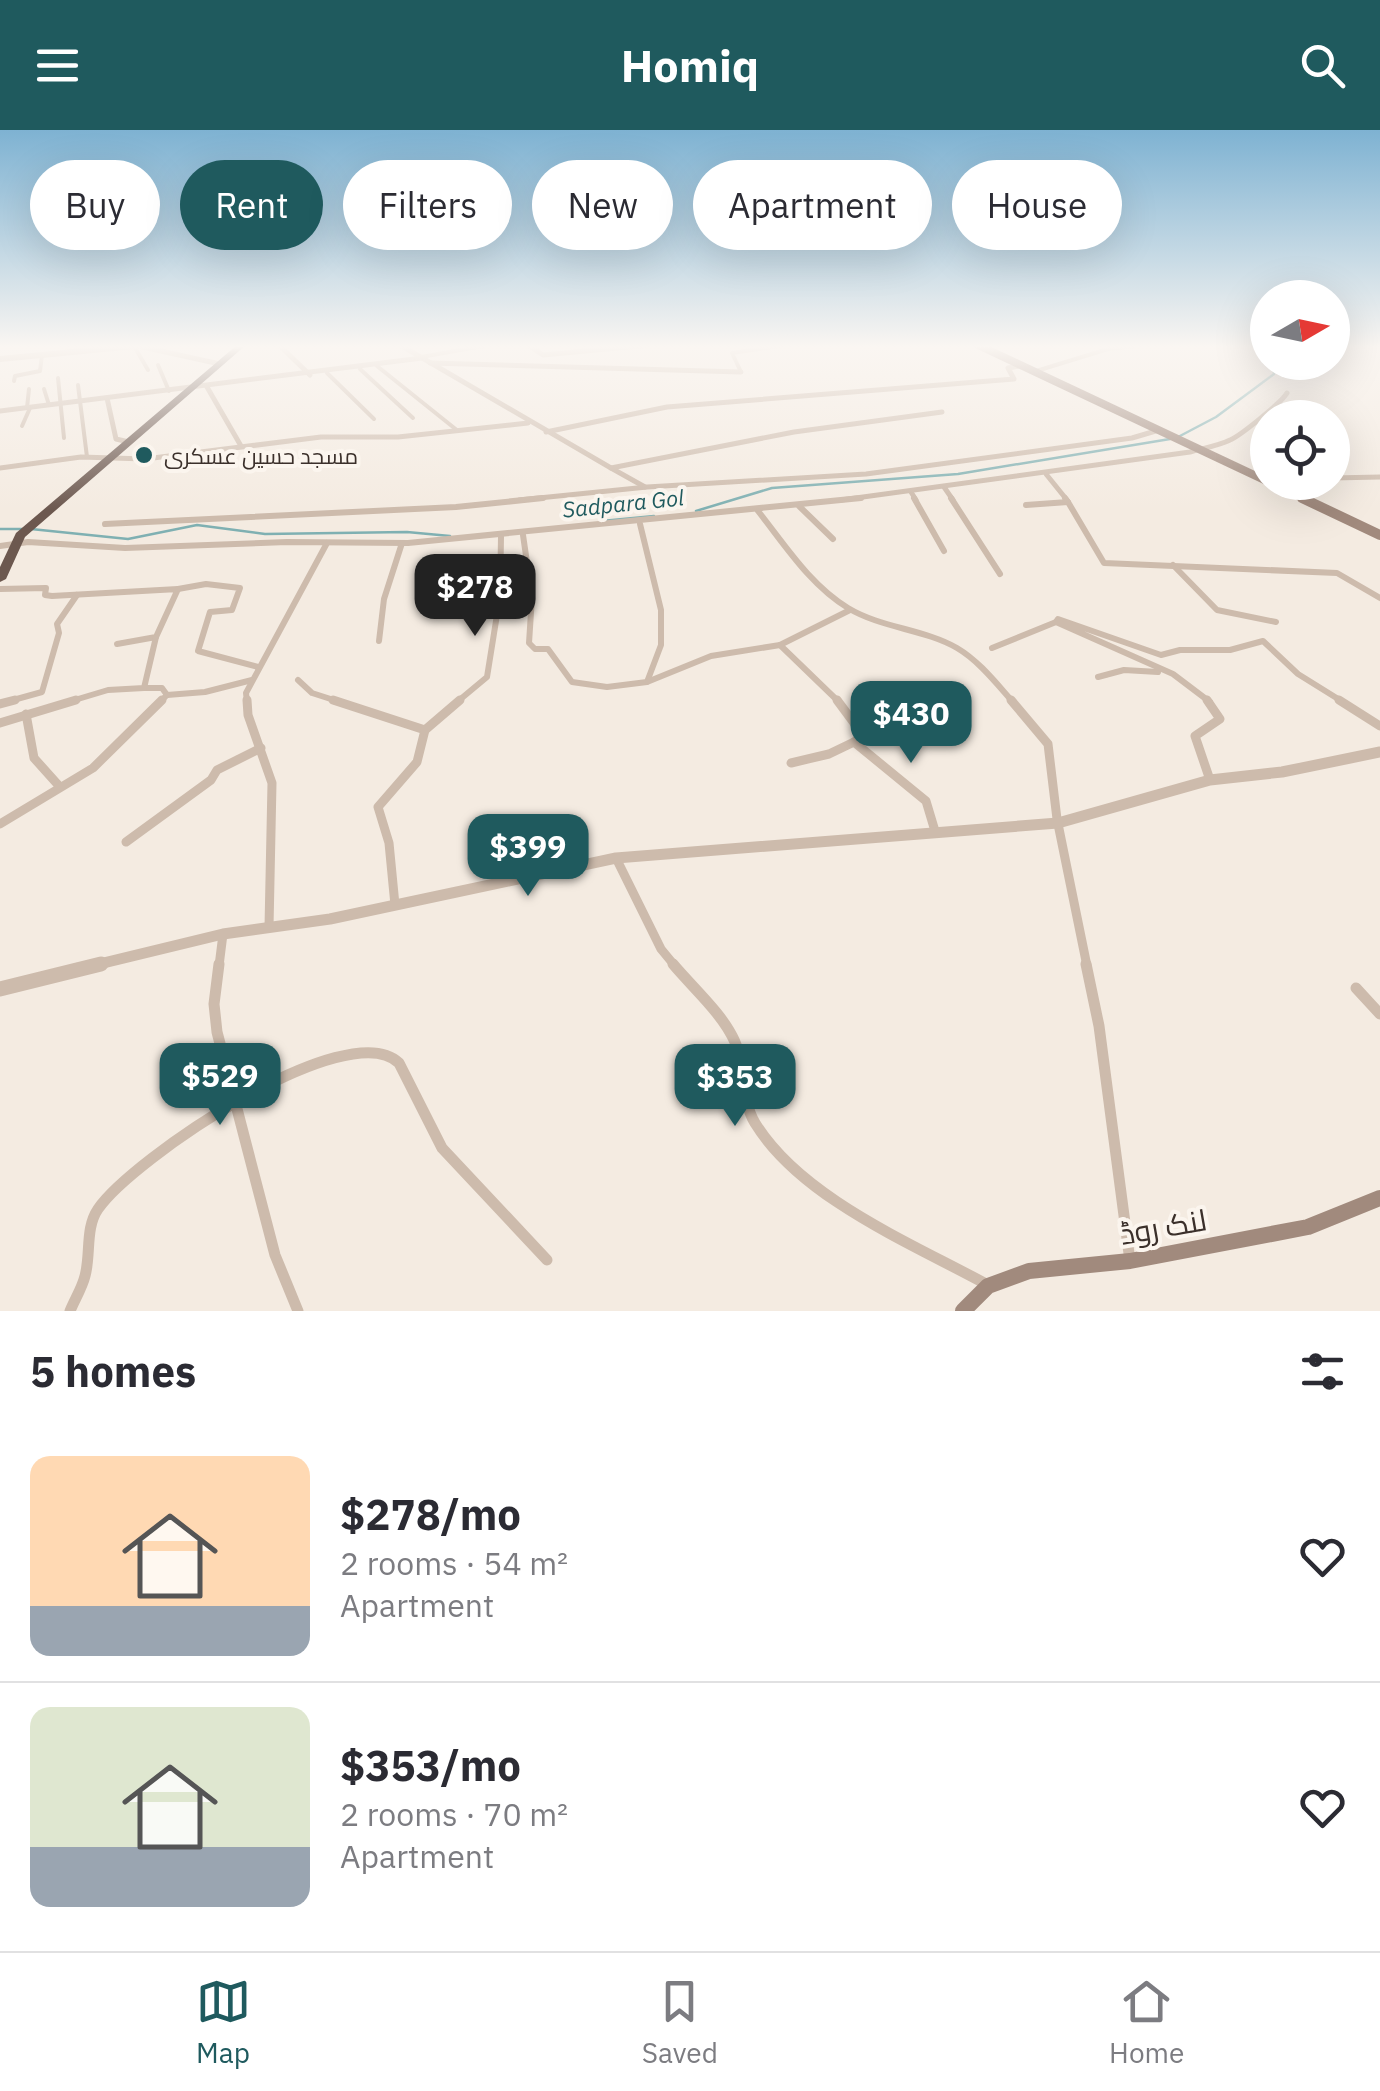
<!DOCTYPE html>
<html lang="en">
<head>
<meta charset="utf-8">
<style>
  body { margin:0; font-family:"IBM Plex Sans",Cairo,sans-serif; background:#f2f2f3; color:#2b2b33; height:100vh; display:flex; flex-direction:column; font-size:38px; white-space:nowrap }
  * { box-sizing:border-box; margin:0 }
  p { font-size:32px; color:#7c7c81 }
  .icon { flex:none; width:55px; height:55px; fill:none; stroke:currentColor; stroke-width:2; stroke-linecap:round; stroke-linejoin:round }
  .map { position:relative; height:1181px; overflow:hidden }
  .details { display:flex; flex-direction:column; background:#fff; flex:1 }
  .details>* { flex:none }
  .top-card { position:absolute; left:30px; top:30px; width:1320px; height:90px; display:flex; gap:20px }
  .needle { width:65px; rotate:81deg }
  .tools { position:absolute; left:1250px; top:150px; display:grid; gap:20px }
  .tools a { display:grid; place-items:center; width:100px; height:100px; border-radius:50%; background:#fff; box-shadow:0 10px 40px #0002; font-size:50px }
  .price { position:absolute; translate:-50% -85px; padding:0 22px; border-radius:20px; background:#1f5a5e; color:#fff; font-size:32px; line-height:65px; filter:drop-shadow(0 2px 5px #0008) }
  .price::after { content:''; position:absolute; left:50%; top:60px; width:30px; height:22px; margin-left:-15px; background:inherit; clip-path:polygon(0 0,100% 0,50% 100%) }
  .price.selected { background:#222; color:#fff }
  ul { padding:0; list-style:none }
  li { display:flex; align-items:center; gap:30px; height:250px; padding:0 30px }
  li+li { border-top:2px solid #e1e1e2 }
  li span { display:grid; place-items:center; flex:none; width:280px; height:200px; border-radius:20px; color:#555 }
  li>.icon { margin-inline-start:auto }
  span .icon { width:120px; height:120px; fill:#fffc; stroke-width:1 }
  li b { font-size:42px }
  h2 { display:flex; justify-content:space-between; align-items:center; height:120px; padding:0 30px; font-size:42px }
  .tag { padding:0 35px; border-radius:45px; background:#fff; box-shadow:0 10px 40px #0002; font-size:35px; line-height:90px }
  .tag.selected { background:#1f5a5e; color:#fff }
  header { display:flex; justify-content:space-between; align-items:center; height:130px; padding:0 30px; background:#1f5a5e; color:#fff; font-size:45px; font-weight:700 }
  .tabs { display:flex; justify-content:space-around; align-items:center; height:140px; border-top:2px solid #e1e1e2; background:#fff; font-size:28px; color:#7c7c81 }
  .tabs a { display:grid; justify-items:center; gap:5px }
  .tabs .selected { color:#1f5a5e }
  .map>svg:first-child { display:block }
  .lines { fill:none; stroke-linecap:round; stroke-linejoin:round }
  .stream { stroke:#7fb0b2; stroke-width:2.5 }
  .pedestrian { stroke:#cdbbac; stroke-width:4 }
  .minor-far3 { stroke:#cdbbac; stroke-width:5 }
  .minor-far2 { stroke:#cdbbac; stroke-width:6 }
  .minor-far1 { stroke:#cdbbac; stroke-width:9 }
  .minor { stroke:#cdbbac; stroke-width:11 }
  .tertiary-far2 { stroke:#cdbbac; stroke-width:6 }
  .tertiary-far1 { stroke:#cdbbac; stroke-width:11 }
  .tertiary { stroke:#cdbbac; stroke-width:15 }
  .secondary-far2 { stroke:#a18a7d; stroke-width:8 }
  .secondary-far1 { stroke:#a18a7d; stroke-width:10 }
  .secondary { stroke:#a18a7d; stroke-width:16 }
  .trunk { fill:#6c584f; fill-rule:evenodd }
  .poi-dot { fill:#1f5a5e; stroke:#fbf5ee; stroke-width:4 }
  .labels { text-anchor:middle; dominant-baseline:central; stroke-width:8; stroke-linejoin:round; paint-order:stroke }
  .far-poi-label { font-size:22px; fill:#3b302b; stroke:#fbf5ee; text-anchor:start }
  .far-water-label { font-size:22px; font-style:italic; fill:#1f5a5e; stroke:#fbf5ee }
  .near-street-label { font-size:30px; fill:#3b302b; stroke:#fbf5ee }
</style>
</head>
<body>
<header><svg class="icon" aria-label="menu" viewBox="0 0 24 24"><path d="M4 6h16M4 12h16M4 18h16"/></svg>Homiq<svg class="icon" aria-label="search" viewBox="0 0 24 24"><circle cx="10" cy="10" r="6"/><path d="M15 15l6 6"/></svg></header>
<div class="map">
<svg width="1380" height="1181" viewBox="0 0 1380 1181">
  <rect width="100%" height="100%" fill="#f4ebe1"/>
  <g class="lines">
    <g class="stream">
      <path d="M1178,307l38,-20 58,-43 -1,-12"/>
      <path d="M696,381l76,-23 186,-14 212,-35"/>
      <path d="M602,391l52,-5"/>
      <path d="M0,399h23"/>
      <path d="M31,399l97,10 69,-14 68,9 142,-2 43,4"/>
    </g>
    <g class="pedestrian">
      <path d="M134,216l14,24"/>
      <path d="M421,227l68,-12"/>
      <path d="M158,235l11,26"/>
      <path d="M377,236l81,65"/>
      <path d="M360,239l53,49"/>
      <path d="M741,242l-9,-19 53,-8"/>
      <path d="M1033,242l75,-23 35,-4"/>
      <path d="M327,243l47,46"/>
      <path d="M58,248l6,60"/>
      <path d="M14,251l1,-5 25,-5 2,-16"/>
      <path d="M78,255l9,72"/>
      <path d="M44,259l5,16"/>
      <path d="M27,278l2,-19"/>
      <path d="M22,296l8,-18"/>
    </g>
    <g class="minor-far3">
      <path d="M279,215l31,30"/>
      <path d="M400,215l211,123 183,-36 148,-20"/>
      <path d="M528,215l15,10 106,-10"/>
      <path d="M906,215h8"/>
      <path d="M138,216l82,18"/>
      <path d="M430,233l311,9"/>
      <path d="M207,257l34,59"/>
      <path d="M107,268l9,41 13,3"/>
      <path d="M1281,275l11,13"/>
      <path d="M0,281l422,-53"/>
      <path d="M546,302l121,-25 347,-28 -6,-11 12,-2"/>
      <path d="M0,338l81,-11 64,2 176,-22h77l130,-14"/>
      <path d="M611,338l34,19"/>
      <path d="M1046,344l21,26"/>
      <path d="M1332,348l48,-1"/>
      <path d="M944,357l9,13"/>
      <path d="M911,362l5,8"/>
      <path d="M519,370l128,-13 219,-13 266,-36 27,-8"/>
      <path d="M841,370l349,-48c13,-4 28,-6 40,-12 10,-4 52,-38 57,-47"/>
    </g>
    <g class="minor-far2">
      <path d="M914,368l30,53"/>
      <path d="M951,368l49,76"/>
      <path d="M1068,372l36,61 233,10 43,25"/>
      <path d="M1026,375l42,-3 -3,-4"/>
      <path d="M799,376l34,33"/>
      <path d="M758,381c27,34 52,74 90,97 33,20 76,21 109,40 22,13 39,35 56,54"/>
      <path d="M105,394l351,-17 87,-9"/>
      <path d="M523,405l9,62 -3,46 6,6h13l24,33 35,5 40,-5 14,-37v-35l-21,-86"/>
      <path d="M0,416l28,-4 97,6 162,-6 121,1 453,-45"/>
      <path d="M1173,435l44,45 59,12"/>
      <path d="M0,459l46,-1 -1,7 7,1 126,-7 -22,48 -39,7"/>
      <path d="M178,459l28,-5 34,4 -8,22 -22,2 -12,39 60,16"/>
      <path d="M379,511l5,-42 18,-56"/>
      <path d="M992,518l64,-26"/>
      <path d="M1098,547l26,-7 34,2"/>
      <path d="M298,550l14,13 28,9"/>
      <path d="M647,552l64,-26 69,-11"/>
      <path d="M144,558h18l5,7 38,-3 47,-12"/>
      <path d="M6,572l36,-10 17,-59 -2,-9 20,-29"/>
      <path d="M68,572l40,-12 36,-2 12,-51"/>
      <path d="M160,572l7,-7"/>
      <path d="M247,572l-1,-9 81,-150"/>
      <path d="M457,572l30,-25 13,-81 1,-59"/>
      <path d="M839,572l-59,-57 70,-35"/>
      <path d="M1210,572l-37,-28 -117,-52 2,-3 103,36 19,-5h50l33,-9 35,33 45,28"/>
    </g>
    <g class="minor-far1">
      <path d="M247,570l1,15 24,68 -3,144"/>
      <path d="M333,570l92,30 -8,32 -39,45 11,36 6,62"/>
      <path d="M837,570l26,35"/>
      <path d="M1011,570l37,44 9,75 30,147"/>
      <path d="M1207,570l13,19 -25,17 15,44"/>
      <path d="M1339,570l41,26"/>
      <path d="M0,574l15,-4"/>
      <path d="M907,577l-53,35 72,59 9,30"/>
      <path d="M26,584l8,44 26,29"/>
      <path d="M0,593l76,-23"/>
      <path d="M425,600l35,-30"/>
      <path d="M791,633l38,-9 25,-12"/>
      <path d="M0,694l93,-56 69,-68"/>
      <path d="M477,702l28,50"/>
      <path d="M126,712l85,-62 6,-10 44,-22"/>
      <path d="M616,728l45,91 14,17"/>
      <path d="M219,836l4,-32"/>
    </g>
    <g class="minor">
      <path d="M219,834l-5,40 3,28 58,223 23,56"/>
      <path d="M673,834c20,24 50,50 62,78 12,26 5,56 20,81 46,75 156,120 231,161"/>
      <path d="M1086,834l13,62 31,235"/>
      <path d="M1356,858l24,26"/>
      <path d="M70,1181c5,-12 12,-23 15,-35 6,-22 0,-48 13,-67 34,-50 250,-196 301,-146l43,85 105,112"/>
    </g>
    <path class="tertiary-far2" d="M0,229l145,-14"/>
    <path class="tertiary-far1" d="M91,836l132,-32 107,-15 286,-61 442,-35 152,-43 72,-8 98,-20"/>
    <path class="tertiary" d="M0,859l101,-25"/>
    <path class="secondary-far2" d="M978,215l329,155"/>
    <path class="secondary-far1" d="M1302,368l78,37"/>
    <path class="secondary" d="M963,1181l25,-25 41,-15 101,-10 178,-34 72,-29"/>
    <path class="trunk" d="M237,215h9l-221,192 -19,42 -6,3v-15l16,-34z"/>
  </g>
  <linearGradient id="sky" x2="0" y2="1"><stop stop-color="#7eb2d2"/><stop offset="0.57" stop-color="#faf6f2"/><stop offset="1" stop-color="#faf6f2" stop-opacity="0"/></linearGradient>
  <rect width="1380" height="380" fill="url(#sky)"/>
  <circle class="poi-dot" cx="144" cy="325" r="10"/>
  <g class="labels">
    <g class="far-poi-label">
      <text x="164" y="325">مسجد حسین عسکری</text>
    </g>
    <g class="far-water-label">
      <text transform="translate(623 373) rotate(-6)">Sadpara Gol</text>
    </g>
    <g class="near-street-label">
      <text transform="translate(1163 1096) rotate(-10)">لنک روڈ</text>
    </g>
  </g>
</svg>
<div class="tools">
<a><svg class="needle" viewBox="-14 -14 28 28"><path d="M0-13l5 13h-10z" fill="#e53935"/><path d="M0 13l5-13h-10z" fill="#7c7c81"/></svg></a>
<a><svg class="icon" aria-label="locate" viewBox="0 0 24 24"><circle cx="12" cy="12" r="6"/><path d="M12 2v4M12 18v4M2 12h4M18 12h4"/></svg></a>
</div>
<b class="price selected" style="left:475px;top:509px">$278</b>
<b class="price" style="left:911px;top:636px">$430</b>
<b class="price" style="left:528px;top:769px">$399</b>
<b class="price" style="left:220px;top:998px">$529</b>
<b class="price" style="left:735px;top:999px">$353</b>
<div class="top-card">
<a class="tag">Buy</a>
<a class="tag selected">Rent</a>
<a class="tag">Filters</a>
<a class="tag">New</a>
<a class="tag">Apartment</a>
<a class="tag">House</a>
</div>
</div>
<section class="details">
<h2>5 homes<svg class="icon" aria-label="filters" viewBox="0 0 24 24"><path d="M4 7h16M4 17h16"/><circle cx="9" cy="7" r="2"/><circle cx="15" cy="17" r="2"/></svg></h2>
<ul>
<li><span style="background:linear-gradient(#ffd9b3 75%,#9aa5b1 0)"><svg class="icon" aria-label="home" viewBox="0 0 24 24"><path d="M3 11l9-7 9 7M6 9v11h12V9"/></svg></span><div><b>$278/mo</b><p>2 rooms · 54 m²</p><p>Apartment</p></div><svg class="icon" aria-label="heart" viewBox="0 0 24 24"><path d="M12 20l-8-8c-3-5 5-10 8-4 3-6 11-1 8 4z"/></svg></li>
<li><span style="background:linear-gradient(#dfe7d0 70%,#9aa5b1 0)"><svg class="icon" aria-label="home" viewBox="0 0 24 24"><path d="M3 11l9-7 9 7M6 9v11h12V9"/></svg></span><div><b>$353/mo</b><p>2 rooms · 70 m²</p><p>Apartment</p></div><svg class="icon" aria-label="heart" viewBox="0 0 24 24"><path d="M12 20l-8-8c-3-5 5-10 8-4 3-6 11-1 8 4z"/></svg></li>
</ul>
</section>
<nav class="tabs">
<a class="selected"><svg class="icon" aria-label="map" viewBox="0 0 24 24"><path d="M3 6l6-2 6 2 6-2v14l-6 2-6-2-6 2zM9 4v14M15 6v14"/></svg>Map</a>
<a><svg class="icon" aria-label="saved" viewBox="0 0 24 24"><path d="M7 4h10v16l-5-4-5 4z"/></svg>Saved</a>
<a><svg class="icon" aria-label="home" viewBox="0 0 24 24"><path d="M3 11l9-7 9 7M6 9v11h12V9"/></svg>Home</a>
</nav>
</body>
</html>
